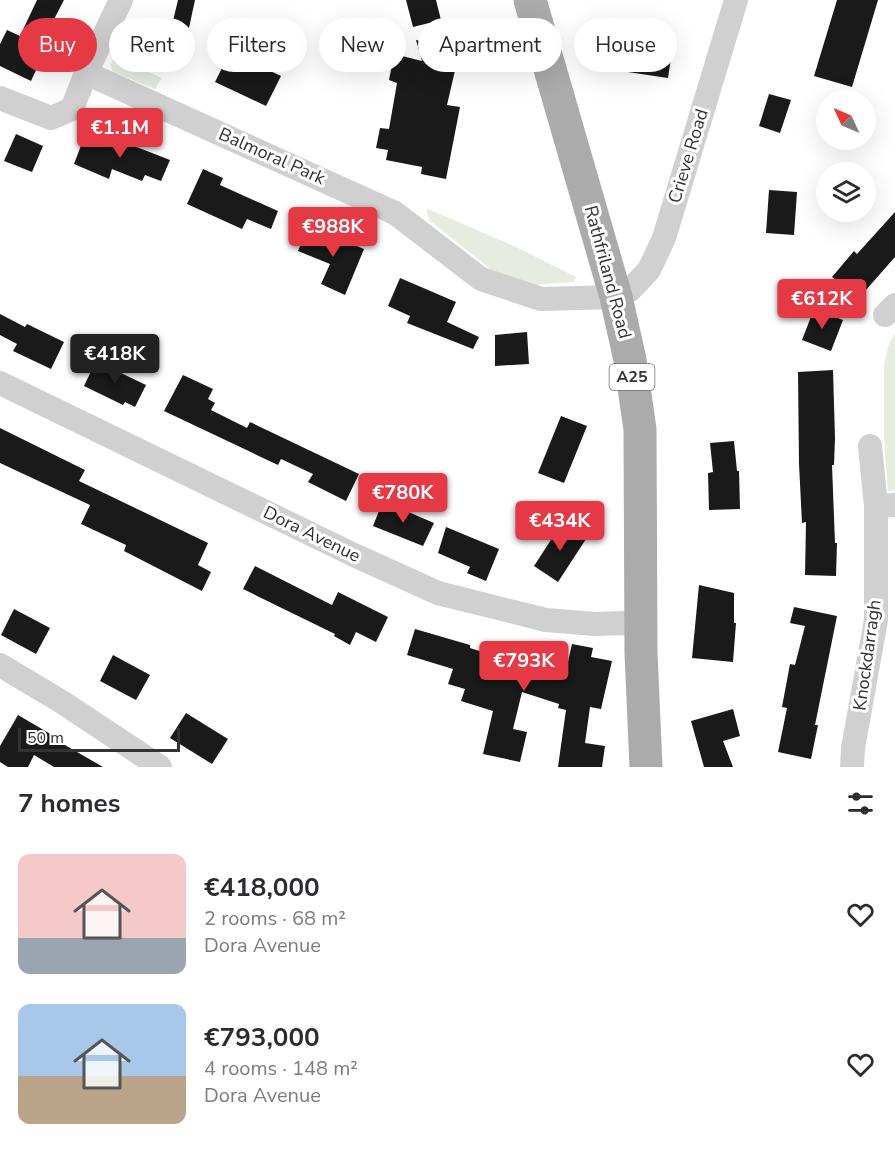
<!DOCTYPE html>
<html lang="en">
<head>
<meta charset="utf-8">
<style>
  body { margin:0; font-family:"Nunito Sans",sans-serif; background:#f7f7f7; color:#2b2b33; height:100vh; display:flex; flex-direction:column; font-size:22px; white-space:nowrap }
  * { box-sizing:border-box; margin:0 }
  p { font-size:20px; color:#7c7c81 }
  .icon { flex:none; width:33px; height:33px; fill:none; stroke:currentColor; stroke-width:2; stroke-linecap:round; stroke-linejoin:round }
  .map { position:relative; height:767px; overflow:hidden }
  .sheet { display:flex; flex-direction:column; background:#fff; flex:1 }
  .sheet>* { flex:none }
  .top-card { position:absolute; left:18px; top:18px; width:860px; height:54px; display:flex; gap:12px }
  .needle { width:39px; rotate:314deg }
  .fabs { position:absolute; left:816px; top:90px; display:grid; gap:12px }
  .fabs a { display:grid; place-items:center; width:60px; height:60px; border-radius:50%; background:#fff; box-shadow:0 6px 24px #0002; font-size:30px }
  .scale { position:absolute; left:18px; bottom:15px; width:162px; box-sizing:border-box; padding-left:6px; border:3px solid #333; border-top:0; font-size:16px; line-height:21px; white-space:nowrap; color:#333; -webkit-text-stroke:4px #fff; paint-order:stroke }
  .price { position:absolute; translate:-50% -51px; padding:0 14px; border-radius:6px; background:#e63946; color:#fff; font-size:20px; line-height:39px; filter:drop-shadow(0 2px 3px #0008) }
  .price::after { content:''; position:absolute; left:50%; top:36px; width:18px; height:14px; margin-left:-9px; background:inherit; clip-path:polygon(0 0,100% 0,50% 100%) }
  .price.on { background:#222; color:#fff }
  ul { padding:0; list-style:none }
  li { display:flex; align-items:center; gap:18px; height:150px; padding:0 18px }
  li span { display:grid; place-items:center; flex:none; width:168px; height:120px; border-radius:12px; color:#555 }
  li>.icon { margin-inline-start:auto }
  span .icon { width:72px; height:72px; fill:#fffc; stroke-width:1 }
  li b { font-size:26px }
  h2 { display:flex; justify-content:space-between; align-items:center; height:72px; padding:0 18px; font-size:26px }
  .tag { padding:0 21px; border-radius:27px; background:#fff; box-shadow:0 6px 24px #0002; font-size:21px; line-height:54px }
  .tag.on { background:#e63946; color:#fff }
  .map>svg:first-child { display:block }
  .green { fill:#e6ecdf }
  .building { fill:#1a1a1a }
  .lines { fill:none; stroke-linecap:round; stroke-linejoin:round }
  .street { stroke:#d0d0d0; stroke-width:24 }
  .primary { stroke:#ababab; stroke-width:33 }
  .labels { text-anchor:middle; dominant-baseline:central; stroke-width:6; stroke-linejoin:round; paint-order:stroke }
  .shield { fill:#fff; stroke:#707070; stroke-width:1.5 }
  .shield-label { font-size:16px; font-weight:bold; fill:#333 }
  .street-label { font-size:18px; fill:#333; stroke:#fff }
</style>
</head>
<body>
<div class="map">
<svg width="895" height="767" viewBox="0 0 895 767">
  <rect width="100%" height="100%" fill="#fff"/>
  <g class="green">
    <path d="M115,57l47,21 -7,11 -42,-17 -3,-7z"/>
    <path d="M426,208l86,37 64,32 -2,5 -41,3 -39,-13 -65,-52z"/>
    <path d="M895,333v157l-7,1 -4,-53v-72l4,-20z"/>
  </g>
  <g class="building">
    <path d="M37,0h27l-26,50 6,3 -13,28 -31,-15v-22l7,-14 13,6z"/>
    <path d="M178,0h17l-11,51 -49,-10 5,-23 32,7z"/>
    <path d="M406,0h30l5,20 -28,7z"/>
    <path d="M837,0h41l-26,87 -38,-11z"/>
    <path d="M632,31l35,5 -3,21 7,1 -3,20 -74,-11 5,-31 31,5z"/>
    <path d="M416,40l44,9 -13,56 13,2 -14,72 -25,-5 1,-7 -36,-7 2,-10 -12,-2 4,-20 9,1 8,-46 -8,-3 5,-26 28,7z"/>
    <path d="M230,52l51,24 -15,30 -51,-24z"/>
    <path d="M769,94l22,6 -11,33 -21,-7z"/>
    <path d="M16,134l27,12 -11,26 -28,-11z"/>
    <path d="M85,135l23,9 3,-7 59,23 -9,21 -16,-6 -3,6 -30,-12 -3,10 -35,-15z"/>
    <path d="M203,169l20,9 -3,7 58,26 -7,18 -24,-10 -5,10 -55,-25z"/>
    <path d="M769,190l28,2 -3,43 -28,-2z"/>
    <path d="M895,212v45l-37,42 -26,-22 22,-26 3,3z"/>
    <path d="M308,226l56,23 -19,46 -24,-11 9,-20 -32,-13z"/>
    <path d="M400,278l56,24 -9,20 32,15 -6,12 -66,-26 3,-7 -22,-10z"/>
    <path d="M814,309l29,11 -12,31 -29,-11z"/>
    <path d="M0,314l25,13 2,-3 37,18 -13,27 -38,-18 4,-7 -17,-9z"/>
    <path d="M527,332l2,32 -34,2v-31z"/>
    <path d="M96,361l50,24 -11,22 -10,-5 -2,3 -39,-19z"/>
    <path d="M833,370l2,68 -1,27h-2l3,78h2l-1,33 -31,-1 1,-53 -4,1 -3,-59 -1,-92z"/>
    <path d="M183,375l30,14 -5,10 7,4 -4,7 36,18 3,-6 109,52 -13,27 -38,-19 5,-8 -32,-15 -3,6 -114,-54z"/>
    <path d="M561,416l26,10 -23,57 -26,-10z"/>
    <path d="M0,428l85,42 -6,11 129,62 -10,22 13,7 -9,19 -78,-40 2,-6 -45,-21 9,-19 -90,-42z"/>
    <path d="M734,441l3,30h2l1,38 -31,1 -1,-37 5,-1 -3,-29z"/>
    <path d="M383,501l51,22 -11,23 -50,-20z"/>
    <path d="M562,523l24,16 -28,43 -24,-16z"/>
    <path d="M446,527l53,22 -13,32 -19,-8 3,-6 -32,-14z"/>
    <path d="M255,566l77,39 6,-13 50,25 -12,25 -20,-10 -6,13 -16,-9 1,-2 -92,-45z"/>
    <path d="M699,585l35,8v30h2l-3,39 -41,-4z"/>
    <path d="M794,607l43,9 -22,109h3l-7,34 -33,-7 9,-44 -5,-1 8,-43 5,1 10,-39 -15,-3z"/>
    <path d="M14,609l36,19 -14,26 -35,-19z"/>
    <path d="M415,629l55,16v3l38,12 5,-15 55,17 4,-18 21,4 -2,9 21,4 -11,48 -11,-2 -5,36 20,3 -3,21h-44l8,-57 -8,-2 1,-4 -37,-12 -9,37 14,3 -7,30 -37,-8 10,-43 -32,-10 4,-12 -17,-5 5,-15 -46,-14z"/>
    <path d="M113,655l37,20 -14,25 -36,-19z"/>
    <path d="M733,709l7,27 -17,5 10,26h-29l-13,-46z"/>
    <path d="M186,713l42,26 -16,25 -42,-26z"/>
    <path d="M18,715l41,24 -1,2 45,26h-49l-20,-12 -6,12h-20l-8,-5v-16z"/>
  </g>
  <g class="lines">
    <g class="street">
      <path d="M86,73l309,140 86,66 60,20 75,-2 14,-7 19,-20 15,-32 72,-238"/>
      <path d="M0,98l51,20 21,-9 14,-36 35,-73"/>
      <path d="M885,315l10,-10"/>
      <path d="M0,383l354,172 84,38 108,27 49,4 31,-1 16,3"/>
      <path d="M870,446l6,60"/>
      <path d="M0,665l62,37 98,65"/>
      <path d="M852,767l1,-19 23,-128v-114l19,-1"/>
    </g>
    <path class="primary" d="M530,0l86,297 14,63 10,69 1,224 5,114"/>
  </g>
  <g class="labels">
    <rect class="shield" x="609.5" y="364" width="45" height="26" rx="4.5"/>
    <g class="shield-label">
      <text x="632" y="377">A25</text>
    </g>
    <g class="street-label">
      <text transform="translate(272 156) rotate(24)">Balmoral Park</text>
      <text transform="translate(688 156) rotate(-73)">Crieve Road</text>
      <text transform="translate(608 272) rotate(75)">Rathfriland Road</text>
      <text transform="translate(312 534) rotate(26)">Dora Avenue</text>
      <text transform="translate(867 655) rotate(-82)">Knockdarragh</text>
    </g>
  </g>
</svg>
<div class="fabs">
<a><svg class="needle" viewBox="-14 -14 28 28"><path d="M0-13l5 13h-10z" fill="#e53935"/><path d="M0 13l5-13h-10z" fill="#7c7c81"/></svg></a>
<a><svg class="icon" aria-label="layers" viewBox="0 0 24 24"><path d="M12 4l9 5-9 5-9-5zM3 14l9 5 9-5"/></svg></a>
</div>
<div class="scale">50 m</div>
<b class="price" style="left:120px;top:159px">€1.1M</b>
<b class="price" style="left:333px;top:258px">€988K</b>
<b class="price" style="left:822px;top:330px">€612K</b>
<b class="price on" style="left:115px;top:385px">€418K</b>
<b class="price" style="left:403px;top:524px">€780K</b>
<b class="price" style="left:560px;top:552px">€434K</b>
<b class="price" style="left:524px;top:692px">€793K</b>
<div class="top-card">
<a class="tag on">Buy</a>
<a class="tag">Rent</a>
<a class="tag">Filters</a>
<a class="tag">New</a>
<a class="tag">Apartment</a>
<a class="tag">House</a>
</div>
</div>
<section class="sheet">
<h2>7 homes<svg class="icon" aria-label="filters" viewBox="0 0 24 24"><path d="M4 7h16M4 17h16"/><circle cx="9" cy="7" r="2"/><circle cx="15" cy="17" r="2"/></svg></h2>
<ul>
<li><span style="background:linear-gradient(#f6c9c9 70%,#9aa5b1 0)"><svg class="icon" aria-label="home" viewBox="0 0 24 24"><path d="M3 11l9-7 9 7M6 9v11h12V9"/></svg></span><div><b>€418,000</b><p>2 rooms · 68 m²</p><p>Dora Avenue</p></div><svg class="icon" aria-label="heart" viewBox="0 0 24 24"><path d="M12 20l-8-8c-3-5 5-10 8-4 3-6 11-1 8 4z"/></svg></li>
<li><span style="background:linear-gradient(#a9c7e8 60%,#b9a48a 0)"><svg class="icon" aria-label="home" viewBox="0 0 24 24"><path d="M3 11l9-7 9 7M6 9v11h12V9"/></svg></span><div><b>€793,000</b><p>4 rooms · 148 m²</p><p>Dora Avenue</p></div><svg class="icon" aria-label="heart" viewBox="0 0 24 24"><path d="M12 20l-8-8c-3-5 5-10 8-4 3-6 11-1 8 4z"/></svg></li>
</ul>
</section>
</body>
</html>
